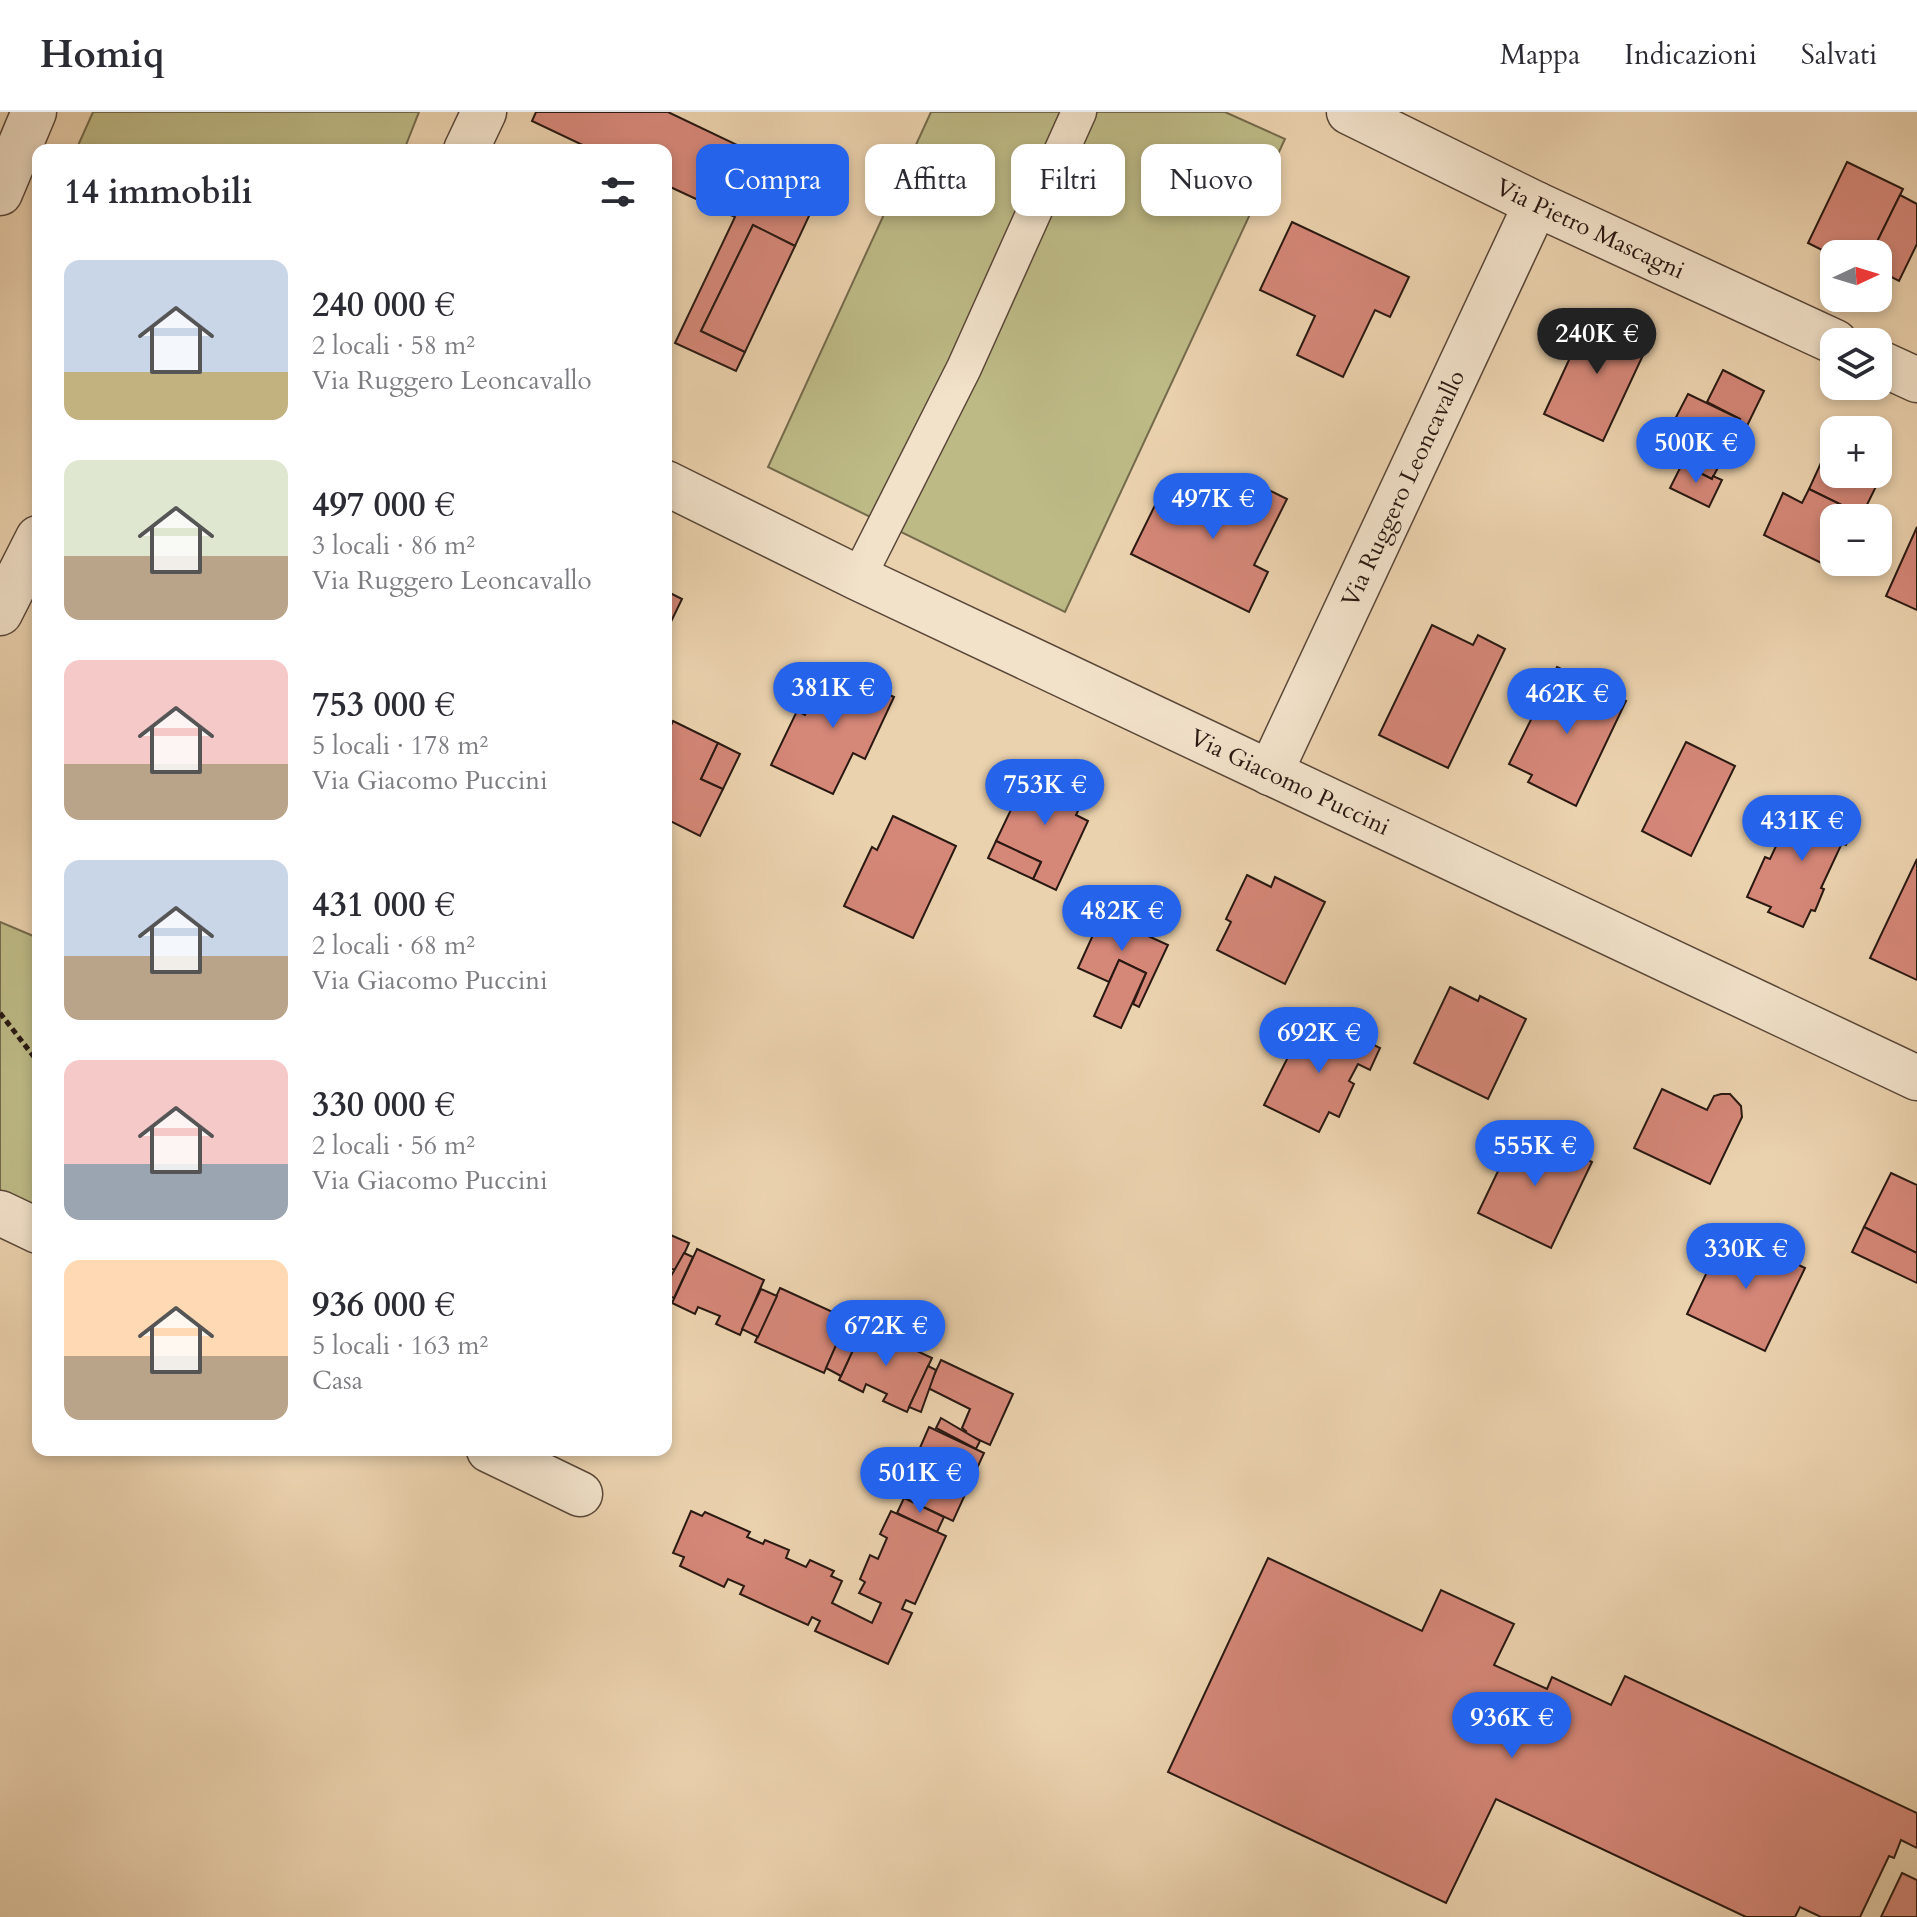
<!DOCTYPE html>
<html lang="it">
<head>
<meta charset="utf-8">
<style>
  body { margin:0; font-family:Cardo,serif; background:#f7f7f7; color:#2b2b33; height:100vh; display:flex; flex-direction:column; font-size:30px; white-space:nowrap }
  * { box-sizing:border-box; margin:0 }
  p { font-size:26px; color:#7c7c81 }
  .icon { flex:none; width:44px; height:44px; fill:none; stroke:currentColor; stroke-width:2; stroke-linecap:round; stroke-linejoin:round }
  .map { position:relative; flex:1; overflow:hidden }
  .drawer { position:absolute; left:32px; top:32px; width:640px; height:1312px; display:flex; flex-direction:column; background:#fff; border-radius:16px; box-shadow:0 4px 12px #0003 }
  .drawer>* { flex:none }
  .banner { position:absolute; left:696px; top:32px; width:760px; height:72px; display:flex; gap:16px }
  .needle { width:52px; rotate:86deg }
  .fabs { position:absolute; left:1820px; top:128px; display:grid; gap:16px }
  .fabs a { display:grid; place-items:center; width:72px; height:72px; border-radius:16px; background:#fff; box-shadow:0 4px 12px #0003; font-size:40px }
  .price { position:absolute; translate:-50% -68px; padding:0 18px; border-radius:28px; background:#2563eb; color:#fff; font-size:26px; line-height:52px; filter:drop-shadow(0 2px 4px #0008) }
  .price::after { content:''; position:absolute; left:50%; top:48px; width:24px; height:18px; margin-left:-12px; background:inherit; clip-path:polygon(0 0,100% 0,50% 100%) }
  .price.on { background:#222; color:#fff }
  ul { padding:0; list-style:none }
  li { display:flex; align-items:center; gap:24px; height:200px; padding:0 32px }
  li span { display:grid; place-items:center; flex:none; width:224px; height:160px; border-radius:16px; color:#555 }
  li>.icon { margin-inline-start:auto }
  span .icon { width:96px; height:96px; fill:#fffc; stroke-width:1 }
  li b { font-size:34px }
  h2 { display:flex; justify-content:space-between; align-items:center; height:96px; padding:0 32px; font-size:34px }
  .tag { padding:0 28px; border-radius:16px; background:#fff; box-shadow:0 4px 12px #0003; font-size:28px; line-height:72px }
  .tag.on { background:#2563eb; color:#fff }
  header { display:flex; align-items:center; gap:48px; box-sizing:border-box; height:112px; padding:0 40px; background:#fff; border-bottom:2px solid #e1e1e2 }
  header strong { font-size:38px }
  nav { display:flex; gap:44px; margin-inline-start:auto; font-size:28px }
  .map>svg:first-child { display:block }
  .green { fill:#bdba86; stroke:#746a4c; stroke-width:2 }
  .building { fill:#d58778; stroke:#2a1912; stroke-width:2 }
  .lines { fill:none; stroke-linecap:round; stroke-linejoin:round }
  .pedestrian-casing { stroke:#5a4739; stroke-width:37 }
  .minor-casing { stroke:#5a4739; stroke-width:47 }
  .path { stroke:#2a1912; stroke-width:5; stroke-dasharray:6 4; stroke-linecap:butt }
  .pedestrian { stroke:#f2e2ca; stroke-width:34 }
  .minor { stroke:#f2e2ca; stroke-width:44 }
  .labels { text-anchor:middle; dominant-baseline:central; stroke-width:6; stroke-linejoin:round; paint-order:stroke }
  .street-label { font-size:24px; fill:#2a1912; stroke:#f2e2ca }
</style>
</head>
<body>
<header>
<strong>Homiq</strong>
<nav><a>Mappa</a><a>Indicazioni</a><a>Salvati</a></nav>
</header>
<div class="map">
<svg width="1917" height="1805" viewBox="0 0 1917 1805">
  <rect width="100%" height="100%" fill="#ebd2ae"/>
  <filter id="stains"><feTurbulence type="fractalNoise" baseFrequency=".0025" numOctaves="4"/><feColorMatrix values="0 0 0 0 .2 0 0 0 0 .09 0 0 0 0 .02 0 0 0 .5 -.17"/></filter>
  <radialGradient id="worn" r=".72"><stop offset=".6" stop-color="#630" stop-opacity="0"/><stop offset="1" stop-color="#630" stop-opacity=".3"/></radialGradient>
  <g class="green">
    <path d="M93,0h326l-15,38h-328z"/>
    <path d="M931,0h294l60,27 -220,473 -297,-145z"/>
    <path d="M0,810l38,16v280l-38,-19z"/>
  </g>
  <g class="building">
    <path d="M536,0h132l155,74 -28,60 -42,-21 -52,106 44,21 -9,19 -61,-28 60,-126 -69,-32v-35h-73l-61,-29z"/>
    <path d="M1847,50l56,27 -32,65 -37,2 -26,-13z"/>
    <path d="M1900,83l17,9v40l-18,37 -21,-11v-16h-7z"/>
    <path d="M1292,110l117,55 -19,40 -15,-7 -32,67 -46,-22 18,-39 -55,-26z"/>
    <path d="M753,113l42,21 -50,106 -44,-21z"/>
    <path d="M1592,198l59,28 -48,103 -59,-27z"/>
    <path d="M1723,258l41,21 -19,39 -8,-3 3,-8 -33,-17z"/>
    <path d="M1688,282l52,25 -3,8 8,3 -16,32 -6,-4 -11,21 -54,-27z"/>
    <path d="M1832,327l2,35h44v-12l8,4 -24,49 -53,-26z"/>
    <path d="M1682,352l30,15 1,-3 9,4 -13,27 -39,-19z"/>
    <path d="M1238,363l49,24 -33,66 14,7 -19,40 -118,-58 33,-67 56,27z"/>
    <path d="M1809,377l53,26 -1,3h-27v44h5l-3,8 -72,-35 19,-42 19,10z"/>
    <path d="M1917,415v83l-31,-14z"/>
    <path d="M666,479l16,8 -16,33z"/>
    <path d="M1432,513l41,20 5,-10 27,14 -57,119 -69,-33z"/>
    <path d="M828,553l66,32 -29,62 -12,-6 -20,41 -62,-29 26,-54 8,4z"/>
    <path d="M1557,555l69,34 -50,105 -48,-24 4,-7 -23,-11z"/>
    <path d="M673,609l45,22 -17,36 22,10 -23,47 -34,-17v-83z"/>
    <path d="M1686,630l49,24 -44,90 -49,-25z"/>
    <path d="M718,631l22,11 -17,35 -22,-10z"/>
    <path d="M1029,660l55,26 -8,17 12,6 -32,69 -23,-11 8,-17 -45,-21z"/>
    <path d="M1821,687l38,18 -13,28 -4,-2 -21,45 3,1 -9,22 -4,-1 -8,17 -35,-15 3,-5 -24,-10 18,-40 5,2 21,-45 19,8z"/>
    <path d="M893,704l63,30 -43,92 -69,-32 28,-59 5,3z"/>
    <path d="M996,729l45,21 -8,17 -45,-21z"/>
    <path d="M1917,747v121l-47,-22z"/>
    <path d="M1247,763l24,12 4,-10 50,25 -40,82 -68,-34 14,-28 -5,-3z"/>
    <path d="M1102,803l66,30 -29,62 -6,-3 13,-31 -27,-13 -10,22 -31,-14z"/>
    <path d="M1119,848l27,13 -25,55 -27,-12z"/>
    <path d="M1450,875l28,14 2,-5 46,23 -38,80 -74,-36z"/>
    <path d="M1309,901l22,11 -2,5 12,6 2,-5 -1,6 15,7 3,-5 20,10 -10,22 -12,-6 -9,17 5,3 -15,33 -10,-5 -10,20 -55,-27 26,-52 10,4 8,-17 -10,-5z"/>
    <path d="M1662,977l45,21 7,-14 7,-2h9l11,12 1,11 -32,67 -76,-36z"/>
    <path d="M1519,1015l73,35 -41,86 -73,-35z"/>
    <path d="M1891,1061l26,12v68l-53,-26z"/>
    <path d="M1864,1115l53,26v30l-65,-31z"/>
    <path d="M1727,1118l78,38 -40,83 -78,-37z"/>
    <path d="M666,1121l23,10 -12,27 -11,-2z"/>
    <path d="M697,1137l67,31 -24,55 -24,-11 4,-8 -22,-9 -3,7 -23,-11z"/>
    <path d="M684,1141l9,4 -19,41 -8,-3v-10z"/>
    <path d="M780,1176l68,31 -24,54 -69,-31z"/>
    <path d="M761,1177l16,7 -19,41 -16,-8z"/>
    <path d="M864,1214l68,32 -25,54 -24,-11 4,-7 -21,-10 -3,8 -24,-12z"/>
    <path d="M844,1215l16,8 -19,41 -15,-8z"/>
    <path d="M941,1248l72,34 -23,51 -26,-12 2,-2 -4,-3 8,-19 -42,-21z"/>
    <path d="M928,1254l8,4 -15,42 -12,-5z"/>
    <path d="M941,1306l39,23 -4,8 -40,-21z"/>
    <path d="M929,1315l55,26 -31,68 -55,-26 11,-24 7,4 10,-21 -7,-4z"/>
    <path d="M904,1386l40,19 -7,15 -40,-19z"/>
    <path d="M691,1399l11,5 3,-4 45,20 -3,5 16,7 2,-4 24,10 -3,8 20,9 4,-7 24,11 -3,5 11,5 -10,22 40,20 9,-20 -22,-10 6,-11 -5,-3 10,-24 8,4 9,-21 -7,-4 11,-23 55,25 -31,68 -9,-4 -4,9 10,4 -24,51 -73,-33 5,-10 -8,-4 -4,8 -68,-31 4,-8 -16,-7 -4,8 -44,-21 4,-9 -11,-4z"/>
    <path d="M1268,1446l154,73 19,-41 73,34 -20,41 53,24 5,-12 59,28 14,-29 292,137v35l-16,-8 -7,18 -5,-2 -29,61h-39l-21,-10 -5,10h-49l-250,-118 -50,104 -278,-131z"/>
    <path d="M1902,1761l15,7v37h-36z"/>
  </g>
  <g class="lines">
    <defs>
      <path id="pedestrian" d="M858,466l106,-210 115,-256"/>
      <g id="minor">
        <path id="s1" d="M1349,0l187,92 299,138"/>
        <path d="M466,38l18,-38"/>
        <path d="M0,81l34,-81"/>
        <path d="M1878,250l39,18"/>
        <path id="s2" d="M666,371l192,95 1059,500"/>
        <path d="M0,501l38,-75"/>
        <path id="s3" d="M1270,661l266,-569"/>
        <path d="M0,1101l38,18"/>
        <path d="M489,1338l91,44"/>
      </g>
    </defs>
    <use href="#pedestrian" class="pedestrian-casing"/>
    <use href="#minor" class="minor-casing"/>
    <path class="path" d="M0,901l38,49"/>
    <use href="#pedestrian" class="pedestrian"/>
    <use href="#minor" class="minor"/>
  </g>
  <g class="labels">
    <g class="street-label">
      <text stroke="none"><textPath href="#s1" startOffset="268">Via Pietro Mascagni</textPath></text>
      <text stroke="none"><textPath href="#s3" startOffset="314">Via Ruggero Leoncavallo</textPath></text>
      <text stroke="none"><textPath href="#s2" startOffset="692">Via Giacomo Puccini</textPath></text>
    </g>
  </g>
  <rect width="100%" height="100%" filter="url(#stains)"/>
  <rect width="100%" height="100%" fill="url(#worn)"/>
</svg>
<div class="fabs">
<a><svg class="needle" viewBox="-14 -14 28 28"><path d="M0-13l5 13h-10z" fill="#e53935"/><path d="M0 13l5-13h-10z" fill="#7c7c81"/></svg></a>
<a><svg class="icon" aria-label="layers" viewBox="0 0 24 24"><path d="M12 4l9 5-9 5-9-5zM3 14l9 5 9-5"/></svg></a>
<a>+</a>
<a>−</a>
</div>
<b class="price on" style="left:1597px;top:264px">240K €</b>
<b class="price" style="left:1696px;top:373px">500K €</b>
<b class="price" style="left:1213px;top:429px">497K €</b>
<b class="price" style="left:833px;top:618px">381K €</b>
<b class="price" style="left:1567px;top:624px">462K €</b>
<b class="price" style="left:1045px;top:715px">753K €</b>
<b class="price" style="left:1802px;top:751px">431K €</b>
<b class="price" style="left:1122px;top:841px">482K €</b>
<b class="price" style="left:1319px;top:963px">692K €</b>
<b class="price" style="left:1535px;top:1076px">555K €</b>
<b class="price" style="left:1746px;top:1179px">330K €</b>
<b class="price" style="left:886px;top:1256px">672K €</b>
<b class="price" style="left:920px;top:1403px">501K €</b>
<b class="price" style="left:1512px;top:1648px">936K €</b>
<div class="banner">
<a class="tag on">Compra</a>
<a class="tag">Affitta</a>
<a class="tag">Filtri</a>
<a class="tag">Nuovo</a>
</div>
<section class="drawer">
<h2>14 immobili<svg class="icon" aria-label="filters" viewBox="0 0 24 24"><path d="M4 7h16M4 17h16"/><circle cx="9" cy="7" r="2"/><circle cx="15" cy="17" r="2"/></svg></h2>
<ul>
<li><span style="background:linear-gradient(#c9d6e8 70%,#c2b280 0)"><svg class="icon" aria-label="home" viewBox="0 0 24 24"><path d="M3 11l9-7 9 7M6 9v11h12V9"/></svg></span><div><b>240 000 €</b><p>2 locali · 58 m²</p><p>Via Ruggero Leoncavallo</p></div></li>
<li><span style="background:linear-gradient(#dfe7d0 60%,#b9a48a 0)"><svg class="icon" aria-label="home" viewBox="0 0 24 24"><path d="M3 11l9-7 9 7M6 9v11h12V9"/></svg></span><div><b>497 000 €</b><p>3 locali · 86 m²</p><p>Via Ruggero Leoncavallo</p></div></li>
<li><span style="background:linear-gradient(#f6c9c9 65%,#b9a48a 0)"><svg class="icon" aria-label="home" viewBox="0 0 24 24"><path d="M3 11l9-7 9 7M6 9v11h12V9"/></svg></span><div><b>753 000 €</b><p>5 locali · 178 m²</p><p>Via Giacomo Puccini</p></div></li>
<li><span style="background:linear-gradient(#c9d6e8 60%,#b9a48a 0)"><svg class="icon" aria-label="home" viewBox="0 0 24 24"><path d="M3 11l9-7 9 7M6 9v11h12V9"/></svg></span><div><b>431 000 €</b><p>2 locali · 68 m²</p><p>Via Giacomo Puccini</p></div></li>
<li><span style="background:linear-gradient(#f6c9c9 65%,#9aa5b1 0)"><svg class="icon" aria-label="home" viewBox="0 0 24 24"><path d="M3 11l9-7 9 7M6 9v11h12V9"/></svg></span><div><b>330 000 €</b><p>2 locali · 56 m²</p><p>Via Giacomo Puccini</p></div></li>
<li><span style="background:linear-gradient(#ffd9b3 60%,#b9a48a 0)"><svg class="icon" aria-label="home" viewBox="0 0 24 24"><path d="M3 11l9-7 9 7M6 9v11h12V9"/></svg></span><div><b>936 000 €</b><p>5 locali · 163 m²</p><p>Casa</p></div></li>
</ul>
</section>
</div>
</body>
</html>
